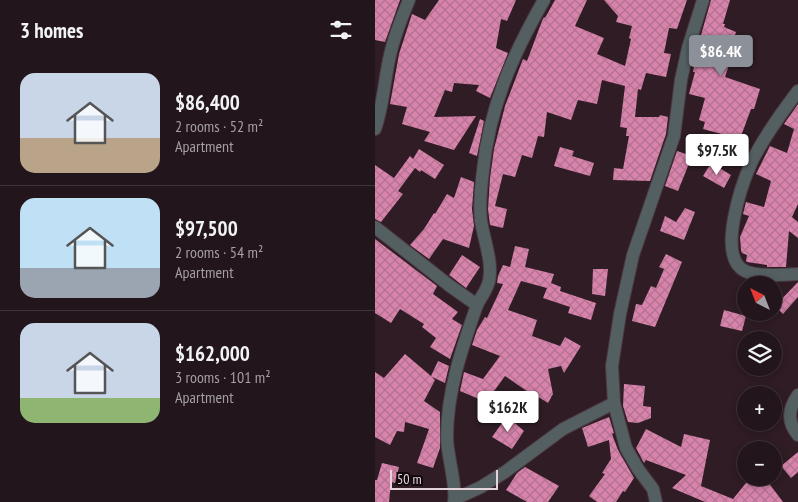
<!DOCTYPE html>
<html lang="en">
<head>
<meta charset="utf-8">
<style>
  body { margin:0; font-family:"PT Sans Narrow",sans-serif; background:#2f2229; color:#f1f3f6; height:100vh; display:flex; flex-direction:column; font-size:19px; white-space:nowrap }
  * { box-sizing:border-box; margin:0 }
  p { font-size:16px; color:#a39fa3 }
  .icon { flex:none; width:28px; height:28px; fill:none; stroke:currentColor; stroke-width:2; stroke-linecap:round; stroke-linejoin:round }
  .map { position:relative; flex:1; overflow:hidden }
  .drawer { display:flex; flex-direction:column; background:#23151c; width:375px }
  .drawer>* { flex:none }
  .needle { width:32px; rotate:318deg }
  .tools { position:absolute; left:362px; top:276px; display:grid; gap:10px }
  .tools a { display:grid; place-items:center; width:45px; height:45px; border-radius:50%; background:#23151c; box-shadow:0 2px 8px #0003,0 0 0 1px #40343b; font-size:25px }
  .scale { position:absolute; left:15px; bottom:12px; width:108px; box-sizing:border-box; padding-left:5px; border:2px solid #e2d4da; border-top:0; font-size:14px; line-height:18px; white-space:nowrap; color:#e2d4da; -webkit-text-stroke:4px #12090d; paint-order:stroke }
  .price { position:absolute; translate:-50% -42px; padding:0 11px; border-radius:5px; background:#fff; color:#222; font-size:16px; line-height:32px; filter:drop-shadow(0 1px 2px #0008) }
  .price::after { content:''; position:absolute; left:50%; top:30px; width:15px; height:11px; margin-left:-8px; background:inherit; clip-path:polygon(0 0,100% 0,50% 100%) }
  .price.active { background:#8c9099; color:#fff }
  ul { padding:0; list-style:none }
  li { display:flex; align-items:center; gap:15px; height:125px; padding:0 20px }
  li+li { border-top:1px solid #40343b }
  li span { display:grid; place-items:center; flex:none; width:140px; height:100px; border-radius:15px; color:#555 }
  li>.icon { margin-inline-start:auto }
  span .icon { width:60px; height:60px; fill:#fffc; stroke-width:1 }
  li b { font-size:21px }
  h2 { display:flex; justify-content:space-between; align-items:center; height:60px; padding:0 20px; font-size:21px }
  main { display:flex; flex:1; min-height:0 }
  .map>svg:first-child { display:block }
  .building { fill:url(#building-cross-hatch) }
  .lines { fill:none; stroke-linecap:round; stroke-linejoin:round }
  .minor-casing { stroke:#4c3942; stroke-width:14 }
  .minor { stroke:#535f61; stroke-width:12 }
</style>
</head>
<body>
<main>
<section class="drawer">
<h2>3 homes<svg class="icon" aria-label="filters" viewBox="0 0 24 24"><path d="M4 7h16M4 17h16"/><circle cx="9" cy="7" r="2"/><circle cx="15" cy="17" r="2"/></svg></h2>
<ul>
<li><span style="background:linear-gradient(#c9d6e8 65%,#b9a48a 0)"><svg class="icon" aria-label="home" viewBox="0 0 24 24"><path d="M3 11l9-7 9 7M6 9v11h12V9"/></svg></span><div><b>$86,400</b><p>2 rooms · 52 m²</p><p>Apartment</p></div></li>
<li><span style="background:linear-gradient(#bfe0f5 70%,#9aa5b1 0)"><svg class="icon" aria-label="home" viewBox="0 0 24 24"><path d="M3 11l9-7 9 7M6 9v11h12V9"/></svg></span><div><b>$97,500</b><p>2 rooms · 54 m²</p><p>Apartment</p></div></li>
<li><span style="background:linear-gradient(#c9d6e8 75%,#8fb573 0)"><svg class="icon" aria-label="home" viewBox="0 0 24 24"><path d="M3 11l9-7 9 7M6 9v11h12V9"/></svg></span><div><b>$162,000</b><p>3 rooms · 101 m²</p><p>Apartment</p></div></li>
</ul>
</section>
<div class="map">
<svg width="423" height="502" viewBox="0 0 423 502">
  <defs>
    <pattern id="building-cross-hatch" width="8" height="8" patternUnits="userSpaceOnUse" patternTransform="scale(1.25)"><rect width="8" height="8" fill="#d783ab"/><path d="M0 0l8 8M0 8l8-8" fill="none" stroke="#b27290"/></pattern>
  </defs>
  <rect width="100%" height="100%" fill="#2f1c25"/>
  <g class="building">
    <path d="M0,0h25l-15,42 -10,-2z"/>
    <path d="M64,0h77l-9,21 -6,-2 -5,29 12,5 -18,45 -14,-7 3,-6 -25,-2 -2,9 -7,-2 -11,27 42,-1 -22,34 -30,-9 6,-9 -28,-8 5,-17 -17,-3 9,-50 13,-40 13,6z"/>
    <path d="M180,0h32l-12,26 29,12 -7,16 28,12 6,-27 -2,-1 3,-12 -16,-4 2,-6 -14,-16h83l-10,29 -8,-1 -5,25 7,1 -5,23 -20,-4 -5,17 -3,-1 -3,28h24l1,-2 8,2 -2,17 -16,47 -37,-1 1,-12 9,1 6,-33h-3l1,-8 -7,-1 5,-41 -23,-6 -5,24 -19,-4 -7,20 -24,-8 -3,25 -6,-1 -6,22 -10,-3 -7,22 -12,-3 -8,32 12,3 -4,19 -13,-3 -2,-16 2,-31 4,-29 11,-43 18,-47 4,2 15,-40 2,-4 1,1z"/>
    <path d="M336,0h19l-7,24h2l-1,3 12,5 -4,11 14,5 -4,11 -10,-3 -7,21 35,12 -6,20h-3l-11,30 -37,-10 2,-7 -6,-2 6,-22 -16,-4 6,-22h-2l4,-23z"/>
    <path d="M423,104v100l-6,13 6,5v16l-9,-7 -3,36h-19v-2l-20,-3 -1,-1 1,-6 -5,-2 -1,-3 -1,-13 9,-21 -6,-2 3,-12 18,5 7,-26 -15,-7 14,-28 17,7 7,-24 -10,-5z"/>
    <path d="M105,119l4,2 -7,35 -8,-3z"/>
    <path d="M185,147l14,4 -2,5 22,7 -4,13 -36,-10z"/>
    <path d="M44,149l25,16 -9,14 -14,-9 -1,2 -5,-4 -17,23 5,3 -22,28 -6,-3v-54l19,13 16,-22 3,3z"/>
    <path d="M302,151l15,5 -14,35 -13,-5z"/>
    <path d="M336,163l20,12 -7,13 -21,-12z"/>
    <path d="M86,177l13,5 -2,27 2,17 -5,22 -26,-9 -14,20 -19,-14 14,-16 10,-16 1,1 12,-20 7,4z"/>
    <path d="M310,208l10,4 -11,28 -24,-9 5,-15 11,6z"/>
    <path d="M0,239l62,47 -4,8 25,18 -6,7 10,6 -12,34 -20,-12 6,-9 -14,-11 2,-3 -24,-15 -9,14 -16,-10z"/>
    <path d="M140,246l14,3 -4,18 29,7 -3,9 10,4 -1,4 36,12 -5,17 -23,-7 2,-6 -27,-9 4,-10 -26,-7 -13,29 29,10 -5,16 28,10 5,-9 16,9 -17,27 -3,-7 -13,3 5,25 -5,9 -16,-10 -1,1 -26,-18 -19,26 -26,-11 4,-19 19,7 17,-23 -28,-11 5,-15 8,-13 2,1 16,-34 -6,-1 1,-7 5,-11 7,2z"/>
    <path d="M291,254l16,8 -27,65 -23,-6 4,-17 6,1 9,-19 5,2 8,-19 -5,-2z"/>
    <path d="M87,255l18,12 -14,21 -17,-13z"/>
    <path d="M218,269h15l-3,27 -13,-2z"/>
    <path d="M423,282v15l-15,17 -8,-8z"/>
    <path d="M349,310l22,6 -4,15 -22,-5z"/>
    <path d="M30,354l26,22 7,-15 11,5 -4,17 -13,-6 3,3 -11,21 16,11v36l-7,20 -16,-5 12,-34 -24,-7 -1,10 -7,-1 -7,14 -15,-8v-65l9,6z"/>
    <path d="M249,384l21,2 -2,20 8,1v11l-13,5 -10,-1 -5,-16z"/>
    <path d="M132,416l17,15 -12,18 -20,-12z"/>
    <path d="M234,417l5,16 -2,1 6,16 16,28 -9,14 -2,-1 -7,11h-19l-8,-6 16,-22 -3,-1 9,-14 -2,-19 -21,7 -6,-19z"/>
    <path d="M271,429l35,18 3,-13 26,6 -9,46 32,13 17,-21h15l18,24h-78l-33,-14 14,-13 -40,-15 -2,3 -8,-15z"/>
    <path d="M423,452v20l-7,6 -10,-12z"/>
    <path d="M7,463l17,4 -4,16 -4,-1 -2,20h-14v-22h2z"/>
    <path d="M150,467l34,19 -11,16h-21l-21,-12 11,-17z"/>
  </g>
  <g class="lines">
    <defs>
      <g id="minor">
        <path d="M423,91c-16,21 -34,46 -46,70 -10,22 -36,96 -7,110 13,6 39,4 53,3"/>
        <path d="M0,129c8,-22 9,-46 14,-69 4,-21 12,-41 20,-60"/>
        <path d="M0,227l75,59 27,19c-15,43 -30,86 -30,132 0,19 10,48 7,65"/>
        <path d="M102,305c4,-8 10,-15 12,-24 4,-19 -5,-41 -8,-60 -2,-16 0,-34 2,-50 6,-63 30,-117 61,-171"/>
        <path d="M423,395c-10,14 -11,27 0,40"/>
        <path d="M80,499l26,-12 24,-15 58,-43 51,-26"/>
        <path d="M281,502l-3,-13 -15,-20 -12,-21 -12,-45 -2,-37 8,-52 13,-59 41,-119 7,-56 7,-32 15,-48"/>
      </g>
    </defs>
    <use href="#minor" class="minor-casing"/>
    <use href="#minor" class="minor"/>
  </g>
</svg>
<div class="tools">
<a><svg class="needle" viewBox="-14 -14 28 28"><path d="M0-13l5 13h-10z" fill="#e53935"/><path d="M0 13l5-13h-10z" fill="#a39fa3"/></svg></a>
<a><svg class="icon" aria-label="layers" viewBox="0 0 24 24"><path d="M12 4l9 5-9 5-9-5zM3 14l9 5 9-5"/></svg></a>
<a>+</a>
<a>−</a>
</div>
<div class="scale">50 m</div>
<b class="price active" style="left:346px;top:77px">$86.4K</b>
<b class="price" style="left:342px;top:176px">$97.5K</b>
<b class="price" style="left:133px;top:433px">$162K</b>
</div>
</main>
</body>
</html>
